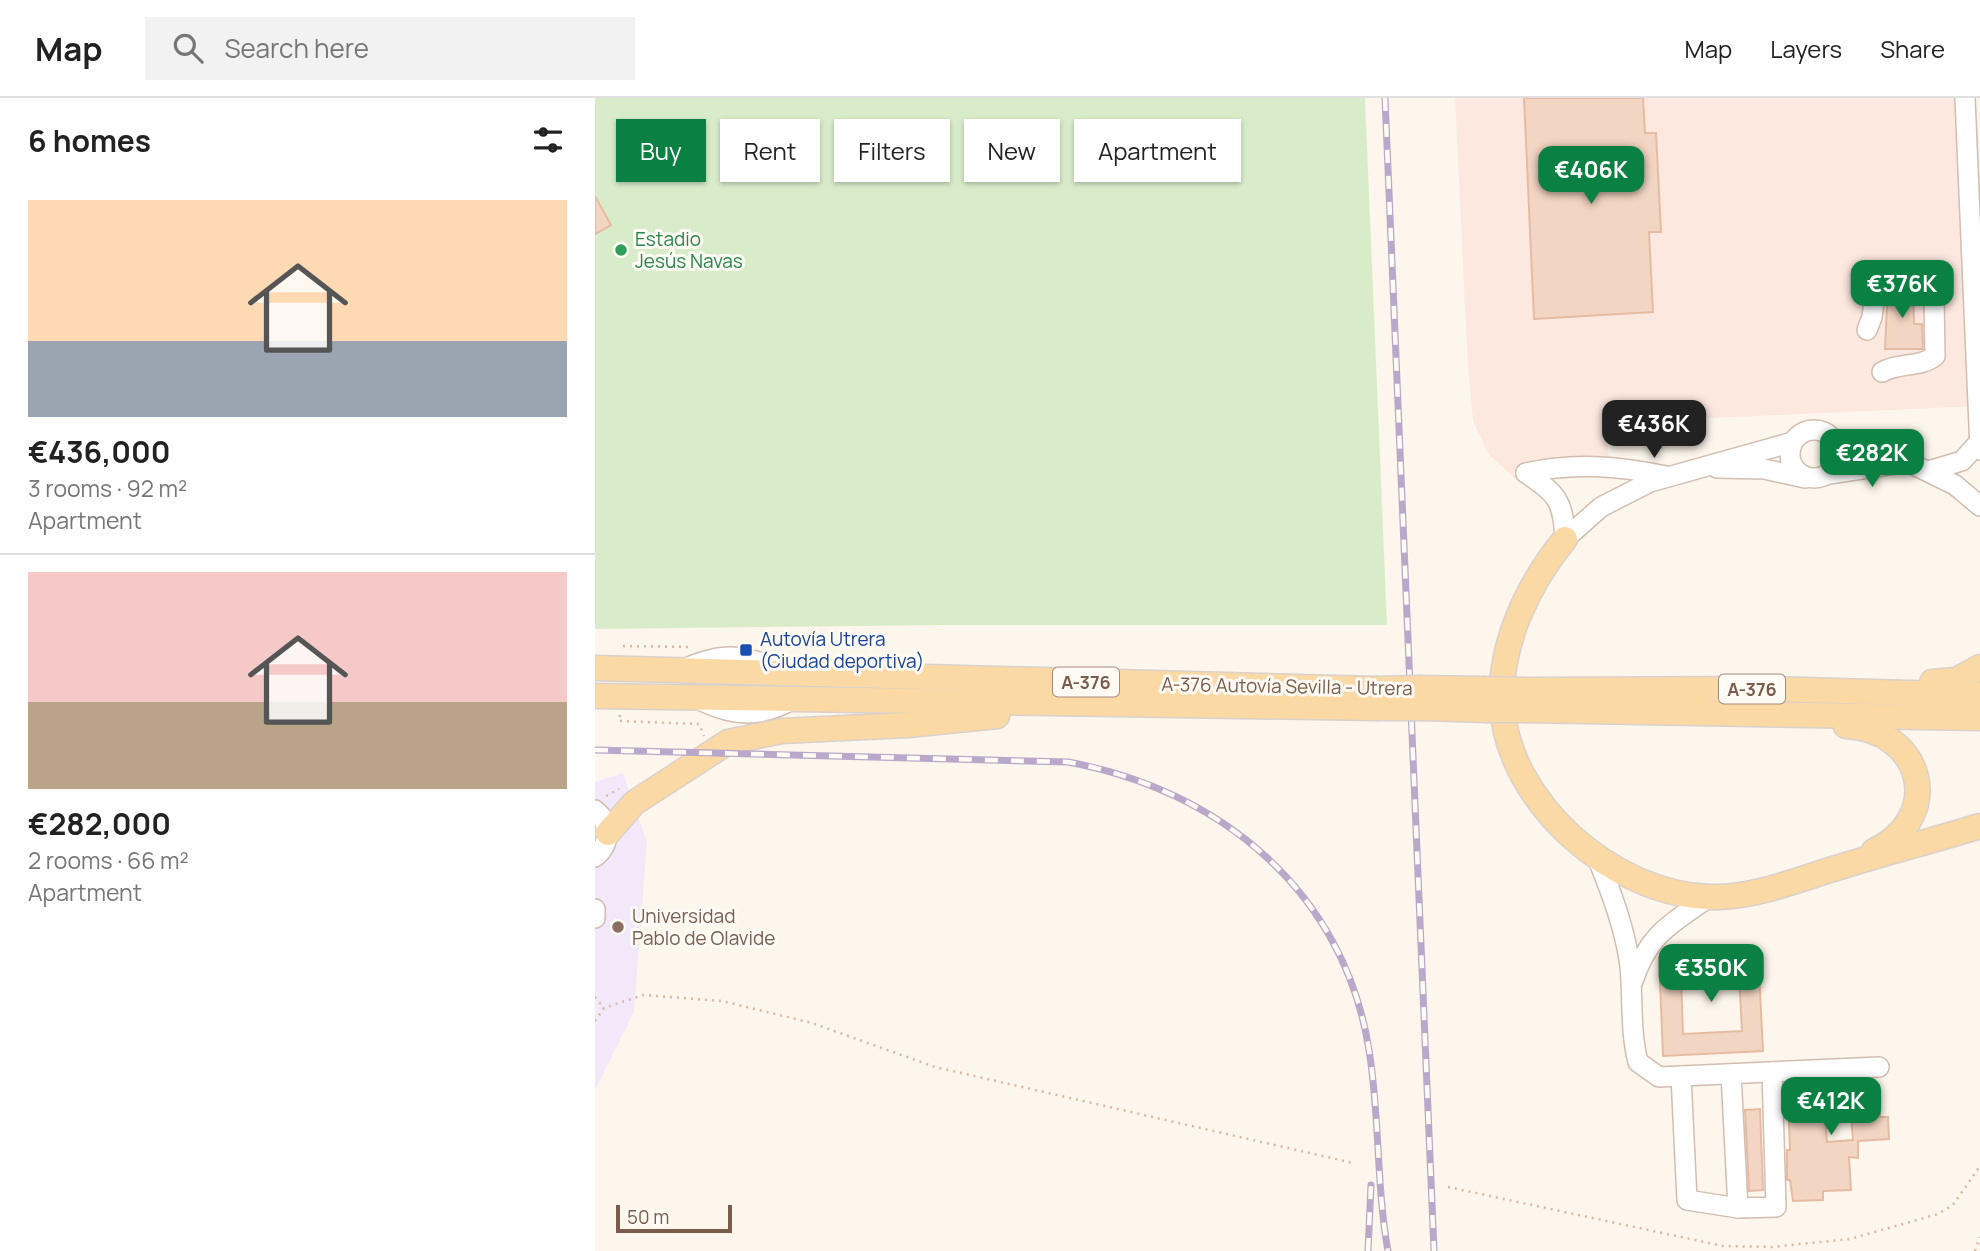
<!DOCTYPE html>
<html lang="en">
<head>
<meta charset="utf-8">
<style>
  body { margin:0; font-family:Manrope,sans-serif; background:#f2f2f2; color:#222; height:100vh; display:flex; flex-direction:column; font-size:26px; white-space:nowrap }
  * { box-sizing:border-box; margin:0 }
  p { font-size:23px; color:#767676 }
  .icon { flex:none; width:38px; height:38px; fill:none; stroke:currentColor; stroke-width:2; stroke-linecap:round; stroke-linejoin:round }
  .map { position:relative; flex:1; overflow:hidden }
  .details { display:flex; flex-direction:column; background:#fff; width:595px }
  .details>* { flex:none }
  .top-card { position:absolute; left:21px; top:21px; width:665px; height:63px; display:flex; gap:14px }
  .scale { position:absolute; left:21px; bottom:18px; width:116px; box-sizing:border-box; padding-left:7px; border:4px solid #7a5c4d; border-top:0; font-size:19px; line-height:24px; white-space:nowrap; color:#7a5c4d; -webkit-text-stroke:5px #fffaf3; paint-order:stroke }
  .price { position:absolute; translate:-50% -60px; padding:0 16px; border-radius:14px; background:#0b8043; color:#fff; font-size:23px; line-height:46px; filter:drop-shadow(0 2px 4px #0008) }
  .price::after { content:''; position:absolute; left:50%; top:42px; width:21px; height:16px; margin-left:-10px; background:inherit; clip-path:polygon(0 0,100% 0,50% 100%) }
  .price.selected { background:#222; color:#fff }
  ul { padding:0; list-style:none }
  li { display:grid; align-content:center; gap:14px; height:371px; padding:0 28px }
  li+li { border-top:2px solid #e0e0e0 }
  li span { display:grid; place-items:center; height:217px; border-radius:0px; color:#555 }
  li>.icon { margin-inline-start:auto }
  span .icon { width:126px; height:126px; fill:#fffc; stroke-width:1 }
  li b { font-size:30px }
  h2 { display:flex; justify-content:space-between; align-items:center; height:84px; padding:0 28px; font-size:30px }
  .tag { padding:0 24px; border-radius:0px; background:#fff; box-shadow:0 2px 5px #0004; font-size:24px; line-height:63px }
  .tag.selected { background:#0b8043; color:#fff }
  header { display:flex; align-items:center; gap:42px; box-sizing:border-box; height:98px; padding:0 35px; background:#fff; border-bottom:2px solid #e0e0e0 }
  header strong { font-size:33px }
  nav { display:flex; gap:38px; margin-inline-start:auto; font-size:24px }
  .search { width:490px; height:63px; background:#f2f2f2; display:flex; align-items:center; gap:18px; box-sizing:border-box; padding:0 24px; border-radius:0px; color:#767676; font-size:26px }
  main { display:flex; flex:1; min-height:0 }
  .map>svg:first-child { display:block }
  .commercial { fill:#fde8e0 }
  .education { fill:#f3e8fa }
  .green { fill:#d8ecc9 }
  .building { fill:#f3d5c3; stroke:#e6bba3; stroke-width:2; fill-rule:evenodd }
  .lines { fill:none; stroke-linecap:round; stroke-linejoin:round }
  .minor-casing { stroke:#d1beb0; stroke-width:22 }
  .major-casing { stroke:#dad1cd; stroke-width:27 }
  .path { stroke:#d9b8a5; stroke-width:2.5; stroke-dasharray:2 5; stroke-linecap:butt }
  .minor { stroke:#fff; stroke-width:19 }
  .major { stroke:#fbd9a5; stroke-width:24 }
  .rail-casing { stroke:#b9a8c9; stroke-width:7 }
  .rail { stroke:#fffaf3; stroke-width:4.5; stroke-dasharray:13; stroke-linecap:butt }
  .major-bridge-casing { stroke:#dad1cd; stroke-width:27; stroke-linecap:butt }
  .major-bridge { stroke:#fbd9a5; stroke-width:24 }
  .leisure-dot { fill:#2e9e5b; stroke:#fffaf3; stroke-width:2.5 }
  .transit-dot { fill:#1a4fb4; stroke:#fffaf3; stroke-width:2.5 }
  .education-dot { fill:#8d6e63; stroke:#fffaf3; stroke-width:2.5 }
  .labels { text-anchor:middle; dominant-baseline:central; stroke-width:6; stroke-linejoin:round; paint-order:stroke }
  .shield { fill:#fffaf3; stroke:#a28b7f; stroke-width:2 }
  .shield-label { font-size:18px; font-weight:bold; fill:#7a5c4d }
  .leisure-label { font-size:19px; fill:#27864d; stroke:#fffaf3; text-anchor:start }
  .transit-label { font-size:19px; fill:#164399; stroke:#fffaf3; text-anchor:start }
  .street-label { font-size:19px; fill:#7a5c4d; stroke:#fffaf3 }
  .education-label { font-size:19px; fill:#785e54; stroke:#fffaf3; text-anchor:start }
</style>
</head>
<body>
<header>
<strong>Map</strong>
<div class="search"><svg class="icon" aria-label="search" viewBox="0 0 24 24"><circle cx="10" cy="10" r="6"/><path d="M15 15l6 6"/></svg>Search here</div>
<nav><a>Map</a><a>Layers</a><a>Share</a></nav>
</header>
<main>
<section class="details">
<h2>6 homes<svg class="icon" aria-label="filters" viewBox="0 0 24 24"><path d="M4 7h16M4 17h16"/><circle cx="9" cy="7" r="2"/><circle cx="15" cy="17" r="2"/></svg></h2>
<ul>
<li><span style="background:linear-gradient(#ffd9b3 65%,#9aa5b1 0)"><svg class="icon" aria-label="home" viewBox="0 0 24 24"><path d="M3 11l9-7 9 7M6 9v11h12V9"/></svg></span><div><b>€436,000</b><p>3 rooms · 92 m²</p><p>Apartment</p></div></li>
<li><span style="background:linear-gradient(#f6c9c9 60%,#b9a48a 0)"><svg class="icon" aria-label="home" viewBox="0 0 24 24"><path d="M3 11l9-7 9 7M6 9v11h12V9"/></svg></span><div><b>€282,000</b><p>2 rooms · 66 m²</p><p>Apartment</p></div></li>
</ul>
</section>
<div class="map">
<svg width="1385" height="1153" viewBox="0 0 1385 1153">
  <rect width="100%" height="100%" fill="#fdf6ec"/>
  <path class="commercial" d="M860,0h521l4,96v212l-359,16 1,19 -16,1 4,19 -75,-2 -1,27 -16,-5 -29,-26 -16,-34 -5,-54z"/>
  <path class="education" d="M28,675l24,69 -13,170 -39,78v-308z"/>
  <path class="green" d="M0,0h770l22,527h-441l-351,4z"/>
  <g class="building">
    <path d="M929,0h119l2,35h11l5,99h-12l4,80 -119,7z"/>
    <path d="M0,98l16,29 -16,9z"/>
    <path d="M1305,186l13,1 1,39h8l1,25h-38l3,-63z"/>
    <path d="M1163,854l5,99 -100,5 -4,-99zM1144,876l3,57 -59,3 -2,-58z"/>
    <path d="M1284,987l1,32h8l1,22 -31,2v17l-9,-1 2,33 -28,1v9l-30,1 -3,-21h-3v-30h3l-1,-28 8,-1 -1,-31zM1256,1017l2,25 -26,2 -2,-25z"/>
    <path d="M1165,1011l3,81 -14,1 -4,-81z"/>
  </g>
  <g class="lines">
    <defs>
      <g id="minor">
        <path d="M1370,0l15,352"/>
        <path d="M1272,232l5,-13 5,-39c11,-9 34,-8 47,-2l10,22 1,58c-15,12 -36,6 -53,16"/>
        <circle cx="1219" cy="356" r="24"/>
        <path d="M1122,370l47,1 41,9"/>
        <path d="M1333,373l34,-10 17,-19"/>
        <path d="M931,375c47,-11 93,-7 140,3"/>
        <path d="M931,375c32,22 37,27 39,66"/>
        <path d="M1234,376l79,-12 47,23 25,21"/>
        <path d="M970,441l36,-32 49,-25 143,-40"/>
        <path d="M89,571c38,-17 57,-15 95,0"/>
        <path d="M101,600c35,18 61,21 96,2"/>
        <path d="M0,712c16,13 16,34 0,47"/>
        <path d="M1002,759c14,35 28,71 33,109 3,32 0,65 8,96l21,15 220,-10"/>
        <path d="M0,811v9"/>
        <path d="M1038,883c16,-48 37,-56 76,-84"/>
        <path d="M1136,976l7,134 38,-1 -4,-135"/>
        <path d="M1086,978l6,124 51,8"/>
      </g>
      <g id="major">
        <path d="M970,441c-37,45 -66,106 -63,165 5,99 111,190 207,193 45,2 92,-19 134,-31 45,-14 92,-26 137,-40"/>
        <path d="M0,570l780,21"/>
        <path d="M1337,584l24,-2 24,-13"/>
        <path d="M827,590l60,1"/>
        <path d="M929,592l249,-1 207,6"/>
        <path d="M0,598l781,12"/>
        <path d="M829,610l62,2"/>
        <path d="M932,612l453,8"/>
        <path d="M1251,628c77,4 100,90 28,125"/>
        <path d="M13,735l26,-30 94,-61 54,-11 126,-6 89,-9"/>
      </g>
    </defs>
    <use href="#minor" class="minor-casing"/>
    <use href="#major" class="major-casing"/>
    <g class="path">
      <path d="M28,548l67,1"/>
      <path d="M25,617l-1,6 80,3 5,12"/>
      <path d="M11,698l13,-7"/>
      <path d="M0,899l9,11"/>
      <path d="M0,923l9,-13 39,-13 79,6 90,22 123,44 418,96"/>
      <path d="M853,1089l275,59 49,1 78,-8 88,-25 15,-9 27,-39"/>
      <path d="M1380,1153l5,-14"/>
    </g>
    <use href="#minor" class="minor"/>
    <use href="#major" class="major"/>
    <defs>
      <g id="rail">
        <path d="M790,0l49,1153"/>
        <path d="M0,652l473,12c152,28 276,129 301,288 11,67 7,134 19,201"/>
        <path d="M773,1153l3,-66"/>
      </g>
    </defs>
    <use href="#rail" class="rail-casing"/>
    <use href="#rail" class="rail"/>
    <defs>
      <g id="major-bridge">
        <path d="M780,591l47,-1"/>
        <path d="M887,591l42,1"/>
        <path d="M781,610h48"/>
        <path d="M891,612h41"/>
      </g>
    </defs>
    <use href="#major-bridge" class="major-bridge-casing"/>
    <use href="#major-bridge" class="major-bridge"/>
  </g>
  <circle class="leisure-dot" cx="26" cy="152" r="7"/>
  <rect class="transit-dot" x="144" y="545" width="14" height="14" rx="3.5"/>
  <circle class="education-dot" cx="23" cy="829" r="7"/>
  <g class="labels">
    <g class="shield">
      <rect x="458" y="569.5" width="66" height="29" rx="5"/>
      <rect x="1124" y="576.5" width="66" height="29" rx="5"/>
    </g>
    <g class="shield-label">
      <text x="491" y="584">A-376</text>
      <text x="1157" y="591">A-376</text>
    </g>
    <g class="leisure-label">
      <text x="40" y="141">Estadio<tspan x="40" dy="22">Jesús Navas</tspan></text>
    </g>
    <g class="transit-label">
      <text x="165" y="541">Autovía Utrera<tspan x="165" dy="22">(Ciudad deportiva)</tspan></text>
    </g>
    <g class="street-label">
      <text transform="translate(692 588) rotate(1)">A-376 Autovía Sevilla - Utrera</text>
    </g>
    <g class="education-label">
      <text x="37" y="818">Universidad<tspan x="37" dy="22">Pablo de Olavide</tspan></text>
    </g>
  </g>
</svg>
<div class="scale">50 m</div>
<b class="price" style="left:996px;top:108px">€406K</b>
<b class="price" style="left:1307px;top:222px">€376K</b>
<b class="price selected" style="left:1059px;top:362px">€436K</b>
<b class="price" style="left:1277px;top:391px">€282K</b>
<b class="price" style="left:1116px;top:906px">€350K</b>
<b class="price" style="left:1236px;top:1039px">€412K</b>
<div class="top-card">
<a class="tag selected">Buy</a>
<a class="tag">Rent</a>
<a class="tag">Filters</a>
<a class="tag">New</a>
<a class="tag">Apartment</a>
</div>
</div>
</main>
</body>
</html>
